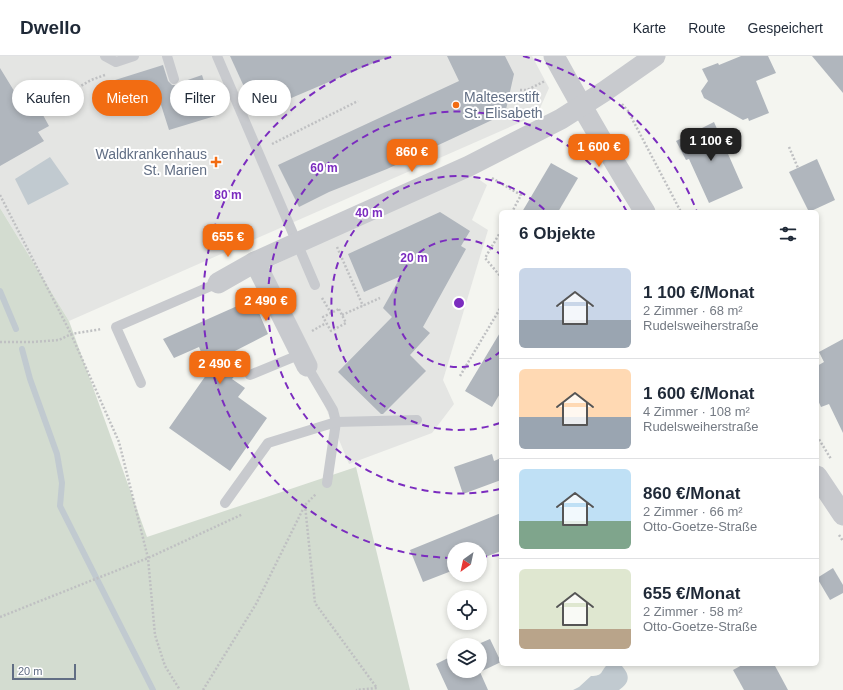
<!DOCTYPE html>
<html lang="de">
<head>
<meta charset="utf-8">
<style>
  body { margin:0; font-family:Helvetica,sans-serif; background:#f6f6f7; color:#1f2937; height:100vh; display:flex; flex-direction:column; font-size:15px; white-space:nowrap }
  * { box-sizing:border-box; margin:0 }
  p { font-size:13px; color:#747a83 }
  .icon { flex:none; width:22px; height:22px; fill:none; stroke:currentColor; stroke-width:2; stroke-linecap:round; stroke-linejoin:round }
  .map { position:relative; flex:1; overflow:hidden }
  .panel { position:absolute; left:499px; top:154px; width:320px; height:456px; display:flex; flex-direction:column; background:#fff; border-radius:6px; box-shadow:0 2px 6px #0003 }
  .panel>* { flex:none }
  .hud { position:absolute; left:12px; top:24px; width:380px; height:36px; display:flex; gap:8px }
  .needle { width:26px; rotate:213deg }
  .fabs { position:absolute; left:447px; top:486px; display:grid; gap:8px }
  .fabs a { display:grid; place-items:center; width:40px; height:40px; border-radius:50%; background:#fff; box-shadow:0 2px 6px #0003; font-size:20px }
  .scale { position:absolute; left:12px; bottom:10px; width:64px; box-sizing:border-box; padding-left:4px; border:2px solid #616e84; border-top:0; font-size:11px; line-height:14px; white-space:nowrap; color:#616e84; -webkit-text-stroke:3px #fff; paint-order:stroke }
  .price { position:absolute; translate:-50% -34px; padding:0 9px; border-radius:8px; background:#f26c12; color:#fff; font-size:13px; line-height:26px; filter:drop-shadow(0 1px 2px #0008) }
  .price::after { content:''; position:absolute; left:50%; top:24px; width:12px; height:9px; margin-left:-6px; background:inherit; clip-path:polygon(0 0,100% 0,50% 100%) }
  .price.current { background:#222; color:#fff }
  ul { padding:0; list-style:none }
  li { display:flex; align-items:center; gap:12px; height:100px; padding:0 20px }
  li+li { border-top:1px solid #e0e1e3 }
  li span { display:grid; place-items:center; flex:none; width:112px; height:80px; border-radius:6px; color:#555 }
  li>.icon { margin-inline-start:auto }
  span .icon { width:48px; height:48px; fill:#fffc; stroke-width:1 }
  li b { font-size:17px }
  h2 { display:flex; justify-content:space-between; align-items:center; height:48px; padding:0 20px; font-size:17px }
  .pill { padding:0 14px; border-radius:18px; background:#fff; box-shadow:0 2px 6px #0003; font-size:14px; line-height:36px }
  .pill.current { background:#f26c12; color:#fff }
  header { display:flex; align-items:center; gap:24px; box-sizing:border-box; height:56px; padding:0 20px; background:#fff; border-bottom:1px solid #e0e1e3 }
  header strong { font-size:19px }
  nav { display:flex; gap:22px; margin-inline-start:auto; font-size:14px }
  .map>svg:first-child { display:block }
  .built { fill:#e4e5e3 }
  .green { fill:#d3dcd0 }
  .water { fill:#c1cad0 }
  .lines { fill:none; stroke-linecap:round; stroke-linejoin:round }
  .stream { stroke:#c1cad0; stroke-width:6 }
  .building { fill:#b0b6bd }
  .path { stroke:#bfc0c2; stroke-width:2.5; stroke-dasharray:2 2; stroke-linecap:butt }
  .lane { stroke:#c8cace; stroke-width:10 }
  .street { stroke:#c8cace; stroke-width:21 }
  .ring { fill:none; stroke:#7b2cbf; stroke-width:2; stroke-dasharray:7 5 }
  .poi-dot { fill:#f26c12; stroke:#fff; stroke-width:1.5 }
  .labels { text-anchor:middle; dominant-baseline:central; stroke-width:4; stroke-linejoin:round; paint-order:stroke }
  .poi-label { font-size:14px; fill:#616e84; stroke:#fff; text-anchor:start }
  .centre { fill:#7b2cbf; stroke:#fff; stroke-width:2 }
  .ring-label { font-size:12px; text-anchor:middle; font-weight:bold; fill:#7b2cbf; stroke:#fff; stroke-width:4; stroke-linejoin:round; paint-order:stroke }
</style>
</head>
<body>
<header>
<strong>Dwello</strong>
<nav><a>Karte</a><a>Route</a><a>Gespeichert</a></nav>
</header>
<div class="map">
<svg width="843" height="634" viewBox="0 0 843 634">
  <rect width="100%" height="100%" fill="#f4f5f0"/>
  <g class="built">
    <path d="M0,0h532l17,32 -12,27 -468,206 -69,-113z"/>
    <path d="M468,116l19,13 -15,35 16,10 -45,150 11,24 -22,29 -83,31 -81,-196z"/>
  </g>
  <path class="green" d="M0,152l69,113 78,216 209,-70 54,223h-410z"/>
  <g class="water">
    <path d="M50,101l19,27 -41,21 -13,-26z"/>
    <path d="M608,608h12c10,10 11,18 -1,26h-46l6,-3 12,-11c13,0 9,-5 17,-12z"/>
  </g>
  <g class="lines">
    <g class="stream">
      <path d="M0,235l16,38"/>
      <path d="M22,293l8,30 27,75 5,29 -2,23 93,184"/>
    </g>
  </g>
  <g class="building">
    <path d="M230,0h160l-134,57z"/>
    <path d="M447,0h58l9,18 -9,40 -118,55 -58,23 -30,15 -21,-42 181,-84z"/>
    <path d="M741,0h27l8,17 -20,8 13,32 -20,8 -1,-3 -5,2 -39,-22 -3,-7 7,-10 -6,-12 16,-6 1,2z"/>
    <path d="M812,0h31v37z"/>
    <path d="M163,9l5,16 4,4h4l3,-2 23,-8 13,41 -46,14 -13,-41 -37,12 -7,-20z"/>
    <path d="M0,12l27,44 11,-6 11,20 -11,6 6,9 -44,25z"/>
    <path d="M714,66l29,66 -34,15 -20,-44 -3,1 -10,-19z"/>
    <path d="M817,103l18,41 -26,12 -20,-40z"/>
    <path d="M551,107l27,15 -20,34h-36z"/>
    <path d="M440,156l30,19 -9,15 5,3 -43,78 7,6 -20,22 16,16 -43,43h-2l-43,-42 54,-55 -9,-9 18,-32 -37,16 -16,-38z"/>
    <path d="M253,243l15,35 -37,19 14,10 -13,16 13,9 -7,9 29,21 -37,53 -61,-43 40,-57 -10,-24 -25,11 -11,-19z"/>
    <path d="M501,275v61l-9,15 -27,-16z"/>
    <path d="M843,283v94l-14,-29 -8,3 -4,-9v-32l7,-4 -5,-10z"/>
    <path d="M492,398l2,7 7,-3v22l-38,14 -9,-27z"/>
    <path d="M501,457v38l-21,8v-10h-26v21l-31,12 -13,-32z"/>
    <path d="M833,512l10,17v8l-13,7 -13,-22z"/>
    <path d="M490,583l11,23 -21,10 8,18h-40l-12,-26 18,-9v16h26v-26h-4z"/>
    <path d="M744,608h30l14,26h-44l-11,-20z"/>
  </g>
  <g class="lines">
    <g class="path">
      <path d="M520,34h7l18,-9"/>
      <path d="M622,48l6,7 53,101"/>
      <path d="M40,54l51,-30 14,-5 1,-1"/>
      <path d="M513,54l11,4"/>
      <path d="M272,88l86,-43"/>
      <path d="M789,91l9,21"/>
      <path d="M492,122l29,17 -9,17"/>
      <path d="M0,139l71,139 48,108 29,116 7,77 10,31 15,24"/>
      <path d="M501,175l-16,27 16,19"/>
      <path d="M337,191l26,59"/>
      <path d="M322,242l9,15"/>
      <path d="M339,253l7,14 -15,8 -8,-14z"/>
      <path d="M342,259l38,-17"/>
      <path d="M312,275l14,-8"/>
      <path d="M0,286h33l26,-2 12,-6 31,-5"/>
      <path d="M460,320l41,-69"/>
      <path d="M817,380l14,23"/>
      <path d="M305,449l10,98 62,85 -21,2"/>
      <path d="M839,479l4,6"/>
      <path d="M0,561l148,-59 95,-44"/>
      <path d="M203,634l53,-86 49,-99 11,-11"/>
    </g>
    <g class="lane">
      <path d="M105,0l11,6 18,-6"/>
      <path d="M167,0l7,23"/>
      <path d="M217,0l98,229"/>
      <path d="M307,310l26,44 3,12 -9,61"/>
      <path d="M250,319l51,-21"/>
      <path d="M141,327l-25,-56 102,-44"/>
      <path d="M225,447l43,-60 68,-21 81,-2"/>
    </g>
    <g class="street">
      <path d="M554,0c29,53 59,105 91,156"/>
      <path d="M255,206l52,104"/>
      <path d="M218,227l37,-21 42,-19 172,-77 92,-47 44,-28 50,-35"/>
      <path d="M817,420l26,39"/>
    </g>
  </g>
  <g class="ring">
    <path d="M501 295A64 64 0 1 1 501 199"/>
    <path d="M500 367A127 127 0 1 1 547 156"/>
    <path d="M500 433A191 191 0 1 1 627 156"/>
    <path d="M499 499A255 255 0 0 1 481 501M452 502A255 255 0 0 1 395 0M523 0A255 255 0 0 1 697 156"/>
  </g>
  <g class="poi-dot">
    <circle cx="456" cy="49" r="4"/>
    <path d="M214 100h4v4h4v4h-4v4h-4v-4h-4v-4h4z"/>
  </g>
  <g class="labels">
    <g class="poi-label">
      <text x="464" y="41">Malteserstift<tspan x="464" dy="16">St. Elisabeth</tspan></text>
      <text x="207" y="98" text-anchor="end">Waldkrankenhaus<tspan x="207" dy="16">St. Marien</tspan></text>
    </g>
  </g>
  <circle cx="459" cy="247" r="6" class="centre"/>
  <g class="ring-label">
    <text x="324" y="116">60 m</text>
    <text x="228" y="143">80 m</text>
    <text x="369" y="161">40 m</text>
    <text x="414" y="206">20 m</text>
  </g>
</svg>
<div class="fabs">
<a><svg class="needle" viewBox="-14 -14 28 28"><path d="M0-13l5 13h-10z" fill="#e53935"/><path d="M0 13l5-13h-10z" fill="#747a83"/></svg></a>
<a><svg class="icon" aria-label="locate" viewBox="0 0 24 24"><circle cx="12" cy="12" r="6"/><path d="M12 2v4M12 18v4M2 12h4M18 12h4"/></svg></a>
<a><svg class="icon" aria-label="layers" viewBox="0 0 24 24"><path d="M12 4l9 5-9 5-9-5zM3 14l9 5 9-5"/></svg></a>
</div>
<div class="scale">20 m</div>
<b class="price current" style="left:711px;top:106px">1 100 €</b>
<b class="price" style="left:599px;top:112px">1 600 €</b>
<b class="price" style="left:412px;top:117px">860 €</b>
<b class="price" style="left:228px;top:202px">655 €</b>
<b class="price" style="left:266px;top:266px">2 490 €</b>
<b class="price" style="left:220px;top:329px">2 490 €</b>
<div class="hud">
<a class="pill">Kaufen</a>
<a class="pill current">Mieten</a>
<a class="pill">Filter</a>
<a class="pill">Neu</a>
</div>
<section class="panel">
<h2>6 Objekte<svg class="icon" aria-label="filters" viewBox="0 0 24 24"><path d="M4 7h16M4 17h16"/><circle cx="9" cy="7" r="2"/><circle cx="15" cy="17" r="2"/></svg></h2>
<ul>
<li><span style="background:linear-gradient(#c9d6e8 65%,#9aa5b1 0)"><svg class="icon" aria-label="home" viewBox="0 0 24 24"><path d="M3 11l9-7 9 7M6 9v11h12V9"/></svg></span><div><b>1 100 €/Monat</b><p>2 Zimmer · 68 m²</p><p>Rudelsweiherstraße</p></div></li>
<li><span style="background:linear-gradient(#ffd9b3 60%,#9aa5b1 0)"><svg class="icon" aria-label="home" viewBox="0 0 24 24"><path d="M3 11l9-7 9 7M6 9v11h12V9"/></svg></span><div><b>1 600 €/Monat</b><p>4 Zimmer · 108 m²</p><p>Rudelsweiherstraße</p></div></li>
<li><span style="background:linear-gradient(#bfe0f5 65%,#7fa58c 0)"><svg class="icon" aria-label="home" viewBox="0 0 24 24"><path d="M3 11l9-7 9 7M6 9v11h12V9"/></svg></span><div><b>860 €/Monat</b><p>2 Zimmer · 66 m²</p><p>Otto-Goetze-Straße</p></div></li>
<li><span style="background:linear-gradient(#dfe7d0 75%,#b9a48a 0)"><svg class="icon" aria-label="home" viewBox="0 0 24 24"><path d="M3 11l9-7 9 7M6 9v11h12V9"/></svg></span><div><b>655 €/Monat</b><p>2 Zimmer · 58 m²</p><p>Otto-Goetze-Straße</p></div></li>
</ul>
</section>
</div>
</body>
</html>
